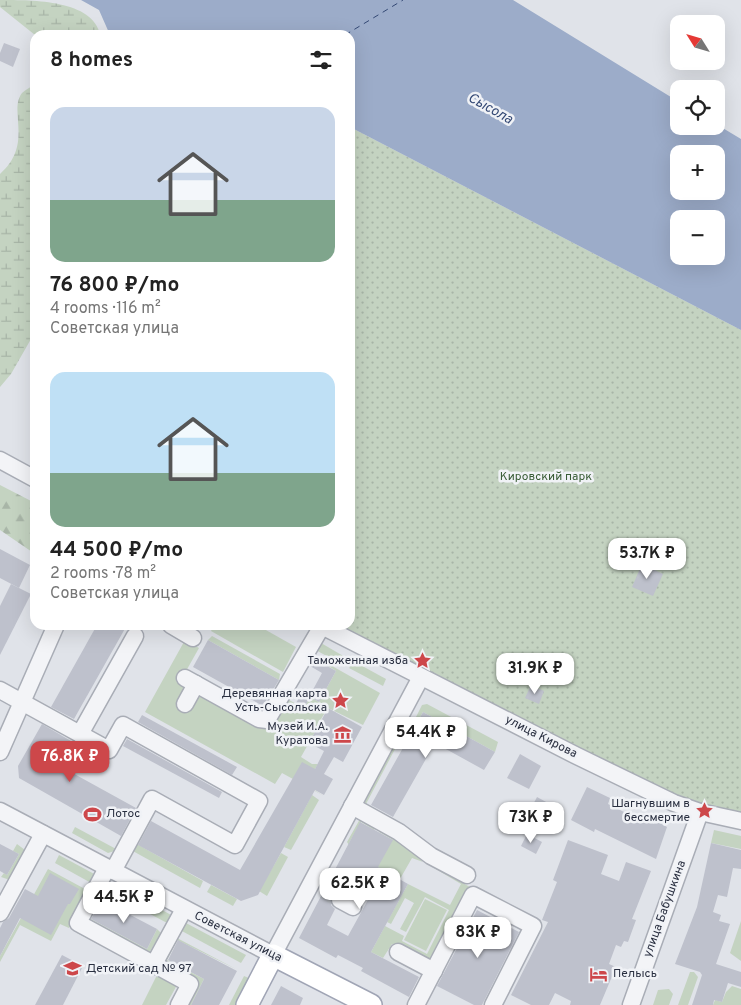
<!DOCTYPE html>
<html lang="en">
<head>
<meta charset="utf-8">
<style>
  body { margin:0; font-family:Overpass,sans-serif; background:#f6f6f6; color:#222; height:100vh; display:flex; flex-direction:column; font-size:19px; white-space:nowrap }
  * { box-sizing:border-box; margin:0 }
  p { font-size:16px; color:#767676 }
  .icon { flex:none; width:28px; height:28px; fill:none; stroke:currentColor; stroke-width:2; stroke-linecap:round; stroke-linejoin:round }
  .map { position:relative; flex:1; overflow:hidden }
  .sheet { position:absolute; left:30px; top:30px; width:325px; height:600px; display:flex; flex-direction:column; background:#fff; border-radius:15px; box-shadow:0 5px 20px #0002 }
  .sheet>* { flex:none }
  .needle { width:32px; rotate:307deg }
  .tools { position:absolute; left:670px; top:15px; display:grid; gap:10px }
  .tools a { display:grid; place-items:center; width:55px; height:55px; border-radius:10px; background:#fff; box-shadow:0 5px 20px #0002; font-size:25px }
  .price { position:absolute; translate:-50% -42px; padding:0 11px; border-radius:10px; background:#fff; color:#222; font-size:16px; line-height:32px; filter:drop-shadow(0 1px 2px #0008) }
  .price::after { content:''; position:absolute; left:50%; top:30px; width:15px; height:11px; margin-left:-8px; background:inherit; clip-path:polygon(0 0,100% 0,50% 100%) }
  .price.on { background:#cd474a; color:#fff }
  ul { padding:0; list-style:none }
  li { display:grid; align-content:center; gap:10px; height:265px; padding:0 20px }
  li span { display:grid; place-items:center; height:155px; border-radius:15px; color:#555 }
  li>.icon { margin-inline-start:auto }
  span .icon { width:90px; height:90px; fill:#fffc; stroke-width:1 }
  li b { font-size:21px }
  h2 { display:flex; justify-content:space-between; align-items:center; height:60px; padding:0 20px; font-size:21px }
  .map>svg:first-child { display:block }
  .grass { fill:#c4d3c1 }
  .forest { fill:url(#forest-firs) }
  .wetland { fill:url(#wetland-marsh) }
  .park { fill:url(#park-dots) }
  .water { fill:#9cacc9; fill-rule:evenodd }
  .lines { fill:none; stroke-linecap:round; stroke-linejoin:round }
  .ferry { stroke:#334874; stroke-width:1; stroke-dasharray:6 5; stroke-linecap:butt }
  .building { fill:#bec1cc; fill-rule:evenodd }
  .minor-tunnel { stroke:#bbbfc7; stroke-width:16; stroke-dasharray:16 8; stroke-linecap:butt }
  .minor-casing { stroke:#a9adb6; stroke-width:19 }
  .major-casing { stroke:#a0a5b5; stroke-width:24 }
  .minor { stroke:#f3f4f7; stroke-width:16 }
  .major { stroke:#fff; stroke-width:21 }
  .labels { text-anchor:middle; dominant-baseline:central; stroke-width:5; stroke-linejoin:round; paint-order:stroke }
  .park-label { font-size:12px; fill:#395c36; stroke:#f0f2f6 }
  .poi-label { font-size:12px; fill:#292f40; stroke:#f0f2f6; text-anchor:end }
  .street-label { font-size:12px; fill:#292f40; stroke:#f0f2f6 }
  .water-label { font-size:14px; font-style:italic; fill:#334874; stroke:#f0f2f6 }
</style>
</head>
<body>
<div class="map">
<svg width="741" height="1005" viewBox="0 0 741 1005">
  <defs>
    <pattern id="forest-firs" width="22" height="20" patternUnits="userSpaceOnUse" patternTransform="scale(1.25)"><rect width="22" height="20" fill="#c4d3c1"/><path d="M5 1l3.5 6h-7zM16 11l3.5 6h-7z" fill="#a8b5a7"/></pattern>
    <pattern id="wetland-marsh" width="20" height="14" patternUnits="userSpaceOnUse" patternTransform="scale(1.25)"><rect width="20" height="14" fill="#c4d3c1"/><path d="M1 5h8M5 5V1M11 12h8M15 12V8" fill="none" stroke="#a8b5a7"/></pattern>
    <pattern id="park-dots" width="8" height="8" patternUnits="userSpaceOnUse" patternTransform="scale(1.25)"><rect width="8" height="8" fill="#c4d3c1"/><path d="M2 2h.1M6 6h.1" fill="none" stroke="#a8b5a7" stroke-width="1.8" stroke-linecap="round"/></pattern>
  </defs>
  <rect width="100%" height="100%" fill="#e0e3e9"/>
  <g class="grass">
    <path d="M214,625h43l39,22 -13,25 -72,-41z"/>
    <path d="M212,636l68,38 -1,6 -71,-40z"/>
    <path d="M185,640l14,8 -18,32 16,13 63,33 45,-55 -16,29 15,8 6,-11 9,5 17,-31 -27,-18 71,40 -17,32 -35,-17 -7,11 11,6 -17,7 -14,25 11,7h6l-3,5 -21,9 30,18 -42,-23 -7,11 -130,-72z"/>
    <path d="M321,643l24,14 -4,7 -27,-15z"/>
    <path d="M355,662l31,17 -3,7 -34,-18z"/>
    <path d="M427,704l71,38 -3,10 -72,-40 -4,7 -3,-2 6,-12z"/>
    <path d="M400,732h4l-38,72 -3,-4z"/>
    <path d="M312,795l7,5 -28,50 -7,-3z"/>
    <path d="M360,819l18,5 -4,6 -13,-8 -12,21 44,-3 -14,-8 4,-6 40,36 -11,-4 -12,21 -54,-29 3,-5 -2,-3z"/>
    <path d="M75,827l43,23 -10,3 -36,-20z"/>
    <path d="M714,830l27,6v13l-30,-6z"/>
    <path d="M135,843l68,38 -3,7 -69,-38z"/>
    <path d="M17,844l8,6 -15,30 -9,-3 3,-4 3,2 12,-21 -6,-3z"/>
    <path d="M281,853l7,4 -21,39 -8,-5z"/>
    <path d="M59,855l39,21 -5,8 -38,-21z"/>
    <path d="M429,865l41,22 -39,77 -39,-20 -9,14 -12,-6 14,-26 19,10 -2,5 25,13 22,-44 -24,-13 -19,35 -6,-3 14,-26 -9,-5 -14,26 -4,-2 21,-38 42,21 11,-21z"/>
    <path d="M48,869l37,20 2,4 -18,35 -9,-4 -9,17 -31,-16 -20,37v-6z"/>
    <path d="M107,880l66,36 -4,8 -68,-36z"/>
    <path d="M211,885l26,14 -4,7 -26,-14z"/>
    <path d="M425,899l22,11 -21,41 -22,-11z"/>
    <path d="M89,918l58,31 10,-20 4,4 -12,20 -63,-32z"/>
    <path d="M741,921v40l-11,-8z"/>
    <path d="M186,923l60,32 -5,8 -61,-33z"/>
    <path d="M79,929l98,56 -11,20h-24l15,-30 -80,-42z"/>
    <path d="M177,938l59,31 -59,-29 -10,20 37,19 -13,26h-5l12,-24 -34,-19z"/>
    <path d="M690,972h4l4,5 -10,28h-10z"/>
    <path d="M244,976l7,3 -14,26h-8z"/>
    <path d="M732,986l9,3v16h-28l2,-5 7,2 4,-10z"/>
    <path d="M669,989l4,5 -4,11h-16l5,-15z"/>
  </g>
  <path class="forest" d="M0,485l35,18v51l-35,-24z"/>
  <g class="wetland">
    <path d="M0,0c34,0 93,0 100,35h-65l-35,-28z"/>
    <path d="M35,84v248l-24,42 -11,13v-213c34,-30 8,-63 22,-81 3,-3 9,-6 13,-9z"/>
  </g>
  <path class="park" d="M350,127l391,203v484l-65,-17 -342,-172h16z"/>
  <path class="water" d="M81,0h432l166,102v24h37v-2l25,15v191l-391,-203v-92h-240l-11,-25zM679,154h37v37h-37zM679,219h37v37h-37z"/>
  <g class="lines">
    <path class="ferry" d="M345,35l58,-35"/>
  </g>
  <g class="building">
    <path d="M4,43l16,6 -7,18 -13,-6v-8z"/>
    <path d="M0,549l30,16 -11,23 -19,-10z"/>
    <path d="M642,564l21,10 -10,22 -21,-9z"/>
    <path d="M11,584l20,10 -31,61v-49z"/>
    <path d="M97,625h30l-53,94 -23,-12z"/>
    <path d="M208,640l71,40 -16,26 -70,-39z"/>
    <path d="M315,659l21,12 -17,31 -9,-5 -6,11 -8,-5 6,-10 7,4 13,-24 -12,-7z"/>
    <path d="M531,685l13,6 -5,13 -14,-6z"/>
    <path d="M328,708l34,19 -19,35 -9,-5 -10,17 9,5 -9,16 -9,-5 -57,105 -17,6 -103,-56 13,-24 89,49 62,-108 13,7 9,-18 -15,-8z"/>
    <path d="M423,712l72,40 -11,18 -49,-27 -42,74 -22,-12z"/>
    <path d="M142,715l95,52 -5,8 -94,-53z"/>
    <path d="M42,724l29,17 -13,24 78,43 -15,28 -102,-58 -1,-12z"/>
    <path d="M127,739l95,53 -3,6 -96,-52z"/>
    <path d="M520,754l21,12 -12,23 -22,-11z"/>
    <path d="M587,787l23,11 -2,6 34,17 3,-6 22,12 -11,32 -61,-30 -1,3 -23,-12z"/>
    <path d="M537,797l11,6 -9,17 -11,-6z"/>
    <path d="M360,822l33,18 -15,27 30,17 -37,68 48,25 -10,20 -48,-26 2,-3 -25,-13 -2,3 -37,-20zM352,877l22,12 -26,47 -21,-11 8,-16 -4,-4v-9l4,-5h10z"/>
    <path d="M527,834l15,8 -6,12 -15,-8z"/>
    <path d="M568,840l40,15 -7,19 18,7 7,-19 25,9 -19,48 4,1 -8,22 -4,-1 -3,6 -5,-2 -7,19 7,3 -16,38h-30l1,-4 -16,-8 -6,12h-18l-20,-10 37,-73 -6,-2 15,-38 -4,-2z"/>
    <path d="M711,843l30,7v19l-8,-1 -6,29 -9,-2 -5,17 8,3 -2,6 11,3 -14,40 25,8v15l-13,-4 -6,19 -8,-2 -1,5h-21l10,-30 -2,-3 -25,-8 22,-57z"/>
    <path d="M0,844l19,10 -12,21 -7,-4z"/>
    <path d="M50,873l29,16 -9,15h-2l-17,31 -31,-17 -20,38v-28l3,-6 6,-4 16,-29 13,7z"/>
    <path d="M102,900l55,29 -10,20 -56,-30z"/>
    <path d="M477,910l42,22 -37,73h-8l-37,-19z"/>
    <path d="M178,940l59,31 -18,34h-28l13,-26 -36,-19z"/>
    <path d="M62,955l21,11 -20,39h-28z"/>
    <path d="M281,986l22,12 -3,7h-29z"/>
  </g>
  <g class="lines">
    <path class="minor-tunnel" d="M324,891l16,9"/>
    <defs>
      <g id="minor">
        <path d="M0,460l35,19"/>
        <path d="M171,625l22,13"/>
        <path d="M320,625l255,130 99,48 26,9 41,9"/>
        <path d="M185,678l74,41 8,1 55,-94"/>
        <path d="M0,690l109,60 14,-25 136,76 -24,44 -83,-46 -39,72"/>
        <path d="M185,704l11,-20"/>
        <path d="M80,734l55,-98"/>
        <path d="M0,752l56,-127"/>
        <path d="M352,806l47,26 32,24 36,19"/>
        <path d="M0,811l273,144 148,-278"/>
        <path d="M107,868l-29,55 112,61 -11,21"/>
        <path d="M340,900l13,7"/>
        <path d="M0,913l43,-79"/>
        <path d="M398,952l36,19"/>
        <path d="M154,964l30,-55"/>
        <path d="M416,1005l57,-110 60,31 -40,79"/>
        <path d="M631,1005l69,-193"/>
      </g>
      <path id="major" d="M247,1005l26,-50 98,50"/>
    </defs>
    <use href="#minor" class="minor-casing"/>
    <use href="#major" class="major-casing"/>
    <use href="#minor" class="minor"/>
    <use href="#major" class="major"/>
  </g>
  <defs>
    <symbol id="sight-bare" viewBox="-9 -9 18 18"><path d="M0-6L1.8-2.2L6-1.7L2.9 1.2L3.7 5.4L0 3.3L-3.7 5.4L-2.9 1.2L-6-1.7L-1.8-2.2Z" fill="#cd474a" stroke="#f0f2f6" stroke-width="2.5" paint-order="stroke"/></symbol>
    <symbol id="museum-bare" viewBox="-9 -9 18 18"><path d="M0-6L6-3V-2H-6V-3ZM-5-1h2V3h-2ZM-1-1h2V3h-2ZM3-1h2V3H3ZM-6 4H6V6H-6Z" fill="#cd474a" stroke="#f0f2f6" stroke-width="2.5" paint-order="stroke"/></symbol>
    <symbol id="stadium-bare" viewBox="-9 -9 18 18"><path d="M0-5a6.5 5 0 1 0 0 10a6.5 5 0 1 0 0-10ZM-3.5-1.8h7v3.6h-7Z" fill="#cd474a" stroke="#f0f2f6" stroke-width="2.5" paint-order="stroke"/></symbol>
    <symbol id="school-bare" viewBox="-9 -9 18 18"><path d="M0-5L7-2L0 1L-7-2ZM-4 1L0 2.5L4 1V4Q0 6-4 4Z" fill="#cd474a" stroke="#f0f2f6" stroke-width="2.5" paint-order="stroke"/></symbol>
    <symbol id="hotel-bare" viewBox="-9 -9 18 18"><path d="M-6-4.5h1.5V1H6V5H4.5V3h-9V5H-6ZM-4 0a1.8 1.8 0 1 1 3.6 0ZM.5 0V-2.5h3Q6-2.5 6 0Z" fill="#cd474a" stroke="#f0f2f6" stroke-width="2.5" paint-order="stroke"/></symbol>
  </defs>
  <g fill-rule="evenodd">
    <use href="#sight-bare" x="410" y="648" width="25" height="25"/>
    <use href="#sight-bare" x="328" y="688" width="25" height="25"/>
    <use href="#museum-bare" x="330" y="722" width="25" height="25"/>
    <use href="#sight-bare" x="692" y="798" width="25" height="25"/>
    <use href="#stadium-bare" x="80" y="802" width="25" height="25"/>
    <use href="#school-bare" x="60" y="956" width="25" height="25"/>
    <use href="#hotel-bare" x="586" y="962" width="25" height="25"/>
  </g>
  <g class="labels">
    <g class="park-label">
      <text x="546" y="477">Кировский парк</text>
    </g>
    <g class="poi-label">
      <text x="408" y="661">Таможенная изба</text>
      <text x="327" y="694">Деревянная карта<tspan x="327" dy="14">Усть-Сысольска</tspan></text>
      <text x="328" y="727">Музей И.А.<tspan x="328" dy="14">Куратова</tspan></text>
      <text x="690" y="804">Шагнувшим в<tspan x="690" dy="14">бессмертие</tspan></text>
      <text x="106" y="814" text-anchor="start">Лотос</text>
      <text x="86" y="969" text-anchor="start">Детский сад № 97</text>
      <text x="613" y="974" text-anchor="start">Пелысь</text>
    </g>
    <g class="street-label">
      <text transform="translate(541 737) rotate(27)">улица Кирова</text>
      <text transform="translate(665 909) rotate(-70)">улица Бабушкина</text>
      <text transform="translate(238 937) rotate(27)">Советская улица</text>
    </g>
    <g class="water-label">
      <text transform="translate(490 109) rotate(29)">Сысола</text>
    </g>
  </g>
</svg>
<div class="tools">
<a><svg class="needle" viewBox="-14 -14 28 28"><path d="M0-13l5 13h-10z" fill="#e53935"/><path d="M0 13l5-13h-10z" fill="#767676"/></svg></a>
<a><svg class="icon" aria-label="locate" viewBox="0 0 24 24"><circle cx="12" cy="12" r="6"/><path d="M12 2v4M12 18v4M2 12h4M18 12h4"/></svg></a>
<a>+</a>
<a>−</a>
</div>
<b class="price" style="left:647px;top:580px">53.7K ₽</b>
<b class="price" style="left:535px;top:695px">31.9K ₽</b>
<b class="price" style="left:426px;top:759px">54.4K ₽</b>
<b class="price on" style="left:70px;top:783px">76.8K ₽</b>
<b class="price" style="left:531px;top:844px">73K ₽</b>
<b class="price" style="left:360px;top:910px">62.5K ₽</b>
<b class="price" style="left:124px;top:924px">44.5K ₽</b>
<b class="price" style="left:478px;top:959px">83K ₽</b>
<section class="sheet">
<h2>8 homes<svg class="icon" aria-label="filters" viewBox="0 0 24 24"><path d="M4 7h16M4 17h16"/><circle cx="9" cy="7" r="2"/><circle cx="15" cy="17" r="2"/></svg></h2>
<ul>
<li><span style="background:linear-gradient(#c9d6e8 60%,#7fa58c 0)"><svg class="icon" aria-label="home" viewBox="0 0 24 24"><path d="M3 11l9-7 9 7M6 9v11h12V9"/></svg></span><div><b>76 800 ₽/mo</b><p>4 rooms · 116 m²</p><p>Советская улица</p></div></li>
<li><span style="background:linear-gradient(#bfe0f5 65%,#7fa58c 0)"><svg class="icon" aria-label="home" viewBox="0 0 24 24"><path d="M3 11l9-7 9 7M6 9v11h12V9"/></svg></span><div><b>44 500 ₽/mo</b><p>2 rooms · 78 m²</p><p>Советская улица</p></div></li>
</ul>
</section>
</div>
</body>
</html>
